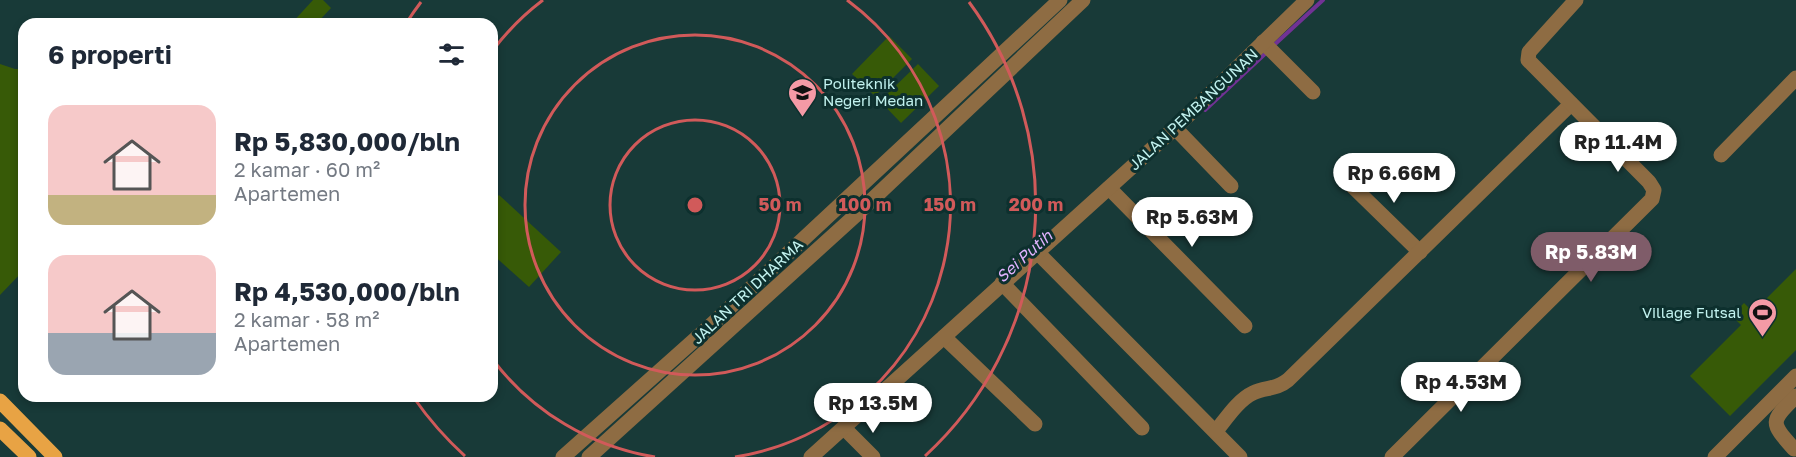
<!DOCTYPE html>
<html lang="id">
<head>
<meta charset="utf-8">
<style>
  body { margin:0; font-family:"Golos Text",sans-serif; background:#f2f2f3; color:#1f2937; height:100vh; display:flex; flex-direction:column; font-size:22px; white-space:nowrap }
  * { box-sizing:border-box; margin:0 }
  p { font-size:20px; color:#747a83 }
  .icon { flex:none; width:33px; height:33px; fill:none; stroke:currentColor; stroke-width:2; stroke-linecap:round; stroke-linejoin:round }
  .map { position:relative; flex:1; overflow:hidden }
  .drawer { position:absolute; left:18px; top:18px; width:480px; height:384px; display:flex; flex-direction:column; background:#fff; border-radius:18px; box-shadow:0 3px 9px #0003 }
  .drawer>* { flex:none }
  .price { position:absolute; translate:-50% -51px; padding:0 14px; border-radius:21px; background:#fff; color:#222; font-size:20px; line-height:39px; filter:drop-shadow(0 2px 3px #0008) }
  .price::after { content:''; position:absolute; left:50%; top:36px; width:18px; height:14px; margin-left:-9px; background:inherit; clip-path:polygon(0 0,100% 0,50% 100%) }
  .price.selected { background:#7f5c69; color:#fff }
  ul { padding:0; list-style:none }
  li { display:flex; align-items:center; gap:18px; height:150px; padding:0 30px }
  li span { display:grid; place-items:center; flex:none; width:168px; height:120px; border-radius:18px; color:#555 }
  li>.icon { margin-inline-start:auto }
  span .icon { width:72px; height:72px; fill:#fffc; stroke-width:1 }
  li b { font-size:26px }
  h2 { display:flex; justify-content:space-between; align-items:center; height:72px; padding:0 30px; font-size:26px }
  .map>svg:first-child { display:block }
  .green { fill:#375a07 }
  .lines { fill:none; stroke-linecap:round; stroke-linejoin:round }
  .stream { stroke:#713295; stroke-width:4 }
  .minor { stroke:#8e6c43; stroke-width:15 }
  .major { stroke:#e8a344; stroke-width:15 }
  .ring { fill:none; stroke:#d15a5a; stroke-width:3 }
  .labels { text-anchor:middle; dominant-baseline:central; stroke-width:6; stroke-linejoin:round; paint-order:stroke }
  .poi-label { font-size:15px; fill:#c2f2ef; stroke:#0d302e; text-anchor:start }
  .street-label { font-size:15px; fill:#c2f2ef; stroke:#0d302e }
  .water-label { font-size:16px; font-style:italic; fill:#e0b2fe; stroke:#0d302e }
  .centre { fill:#d15a5a; stroke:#0d302e; stroke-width:3 }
  .ring-label { font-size:18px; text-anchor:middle; font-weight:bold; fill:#d15a5a; stroke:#0d302e; stroke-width:6; stroke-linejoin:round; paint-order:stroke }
</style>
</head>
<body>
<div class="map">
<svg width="1796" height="457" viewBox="0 0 1796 457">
  <rect width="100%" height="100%" fill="#183a38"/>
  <g class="green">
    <path d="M313,0h10l8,8 -15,16h-25z"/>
    <path d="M889,36l23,23 -37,37 -23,-22z"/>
    <path d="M0,64l15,5h9v201l-24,25z"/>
    <path d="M918,64l21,22 -38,37 -21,-22z"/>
    <path d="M499,195l62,57 -32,35 -37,-33v-52z"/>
    <path d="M1796,269v81l-66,66 -40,-40 51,-51 -9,-9 12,-13 9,9z"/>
  </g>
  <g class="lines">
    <g class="stream">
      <path d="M1273,46l50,-46"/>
      <path d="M1205,110l62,-58"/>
    </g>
    <g class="minor">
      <path d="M1263,42l50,50"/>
      <path d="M1175,128l56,58"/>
      <path d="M1721,155l75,-77"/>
      <path d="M1345,179l75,73"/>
      <path d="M1109,188l136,138"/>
      <path d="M1037,252l203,205"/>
      <path d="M1002,283l140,145"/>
      <path d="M944,337l91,87"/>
      <path d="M844,428l29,29"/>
      <path d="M1216,431c10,-12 22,-31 37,-38 13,-6 23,-3 35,-13l283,-276"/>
      <path d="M1794,449c-24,-27 -24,-27 2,-53"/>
      <path d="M563,457l147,-131 350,-326"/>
      <path d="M589,457l268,-243 226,-214"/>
      <path d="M811,457l364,-329 132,-128"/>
      <path d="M1392,457l260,-258 2,-9 -5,-8 -121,-122 1,-8 47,-52"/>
      <path d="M1715,457l81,-81"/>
    </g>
    <g class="major">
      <path d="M0,401l55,56"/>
      <path d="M0,429l29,28"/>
    </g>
  </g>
  <g class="ring">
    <circle cx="695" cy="205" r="85"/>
    <circle cx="695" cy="205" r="170"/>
    <path d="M655 457A255 255 0 0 1 493 360M493 50A255 255 0 0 1 543 0M847 0A255 255 0 0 1 735 457"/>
    <path d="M465 456A341 341 0 0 1 414 398M407 22A341 341 0 0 1 421 2M969 2A341 341 0 0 1 925 456"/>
  </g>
  <defs>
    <symbol id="university-pin" viewBox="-11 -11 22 30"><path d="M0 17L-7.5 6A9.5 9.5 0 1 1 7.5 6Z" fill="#f49aa6" stroke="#0d302e"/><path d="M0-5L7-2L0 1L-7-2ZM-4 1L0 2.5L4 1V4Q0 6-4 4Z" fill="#111"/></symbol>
    <symbol id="stadium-pin" viewBox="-11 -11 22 30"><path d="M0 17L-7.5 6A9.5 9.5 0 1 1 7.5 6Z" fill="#f49aa6" stroke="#0d302e"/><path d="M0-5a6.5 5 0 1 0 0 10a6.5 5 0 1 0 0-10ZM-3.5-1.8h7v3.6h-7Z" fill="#111"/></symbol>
  </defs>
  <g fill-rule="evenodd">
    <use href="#university-pin" x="786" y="76" width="33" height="45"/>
    <use href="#stadium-pin" x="1746" y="296" width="33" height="45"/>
  </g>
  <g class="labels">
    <g class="poi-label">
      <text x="823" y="83">Politeknik<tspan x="823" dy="17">Negeri Medan</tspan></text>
      <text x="1741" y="312" text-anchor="end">Village Futsal</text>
    </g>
    <g class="street-label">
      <text transform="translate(1193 109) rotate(-43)">JALAN PEMBANGUNAN</text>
      <text transform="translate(747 291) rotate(-43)">JALAN TRI DHARMA</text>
    </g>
    <g class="water-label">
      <text transform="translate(1024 256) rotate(-42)">Sei Putih</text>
    </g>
  </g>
  <circle cx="695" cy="205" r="9" class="centre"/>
  <g class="ring-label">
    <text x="780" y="211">50 m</text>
    <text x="865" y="211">100 m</text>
    <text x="950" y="211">150 m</text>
    <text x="1036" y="211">200 m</text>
  </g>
</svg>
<b class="price" style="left:1618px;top:173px">Rp 11.4M</b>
<b class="price" style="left:1394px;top:204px">Rp 6.66M</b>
<b class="price" style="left:1192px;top:248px">Rp 5.63M</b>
<b class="price selected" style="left:1591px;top:283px">Rp 5.83M</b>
<b class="price" style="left:1461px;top:413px">Rp 4.53M</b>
<b class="price" style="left:873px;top:434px">Rp 13.5M</b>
<section class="drawer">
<h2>6 properti<svg class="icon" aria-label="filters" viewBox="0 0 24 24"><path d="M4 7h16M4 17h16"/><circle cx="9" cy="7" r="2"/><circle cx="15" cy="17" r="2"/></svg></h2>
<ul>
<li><span style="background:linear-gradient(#f6c9c9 75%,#c2b280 0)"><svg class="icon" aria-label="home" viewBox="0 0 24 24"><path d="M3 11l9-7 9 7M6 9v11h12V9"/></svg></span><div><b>Rp 5,830,000/bln</b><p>2 kamar · 60 m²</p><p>Apartemen</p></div></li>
<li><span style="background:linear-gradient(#f6c9c9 65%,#9aa5b1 0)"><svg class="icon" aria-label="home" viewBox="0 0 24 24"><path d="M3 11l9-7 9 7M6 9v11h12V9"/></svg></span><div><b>Rp 4,530,000/bln</b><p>2 kamar · 58 m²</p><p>Apartemen</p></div></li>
</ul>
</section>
</div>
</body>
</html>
